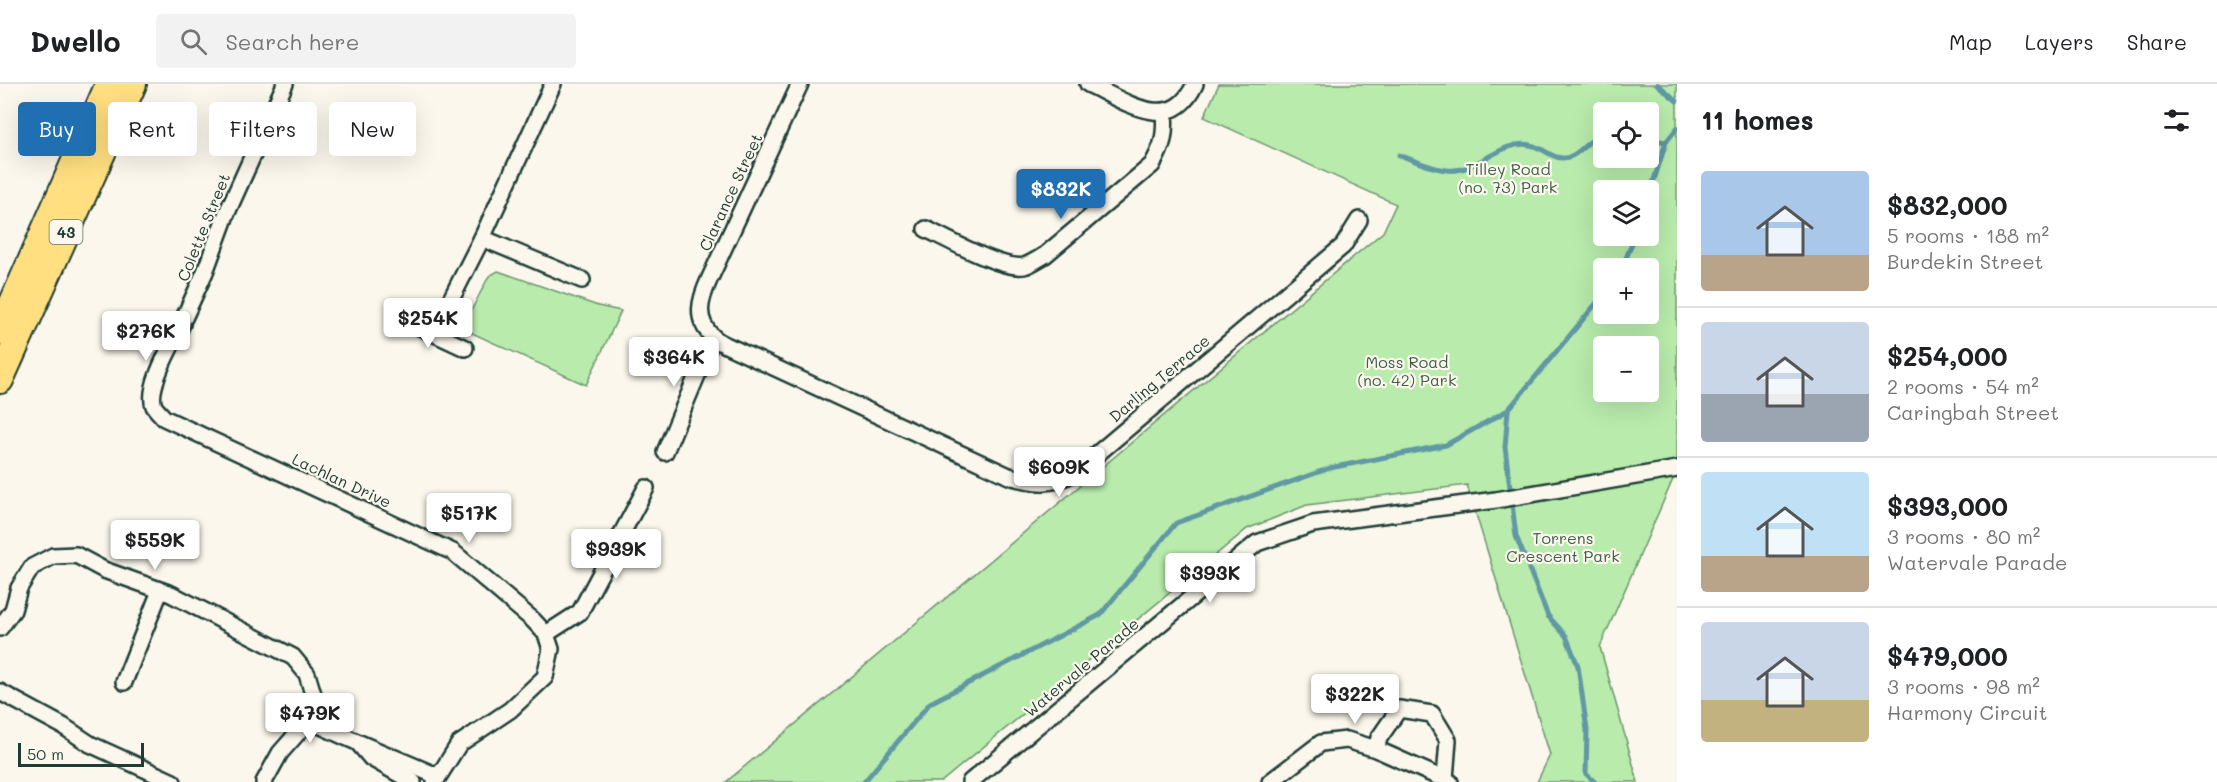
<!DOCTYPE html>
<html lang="en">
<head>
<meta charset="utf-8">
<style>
  body { margin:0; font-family:Mali,sans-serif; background:#f2f2f2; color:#202124; height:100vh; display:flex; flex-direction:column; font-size:22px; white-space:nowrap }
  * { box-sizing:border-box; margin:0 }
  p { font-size:20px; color:#757577 }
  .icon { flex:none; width:33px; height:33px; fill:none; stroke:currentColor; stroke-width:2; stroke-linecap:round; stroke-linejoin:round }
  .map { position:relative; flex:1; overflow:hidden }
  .side { display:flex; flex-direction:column; background:#fff; width:540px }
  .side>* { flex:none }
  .guide { position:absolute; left:18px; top:18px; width:570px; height:54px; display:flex; gap:12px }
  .buttons { position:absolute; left:1593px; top:18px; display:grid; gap:12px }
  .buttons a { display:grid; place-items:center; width:66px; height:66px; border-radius:6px; background:#fff; box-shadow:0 6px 24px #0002; font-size:30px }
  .scale { position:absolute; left:18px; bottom:15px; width:126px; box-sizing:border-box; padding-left:6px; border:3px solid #1f3d34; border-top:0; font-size:16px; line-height:21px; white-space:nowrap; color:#1f3d34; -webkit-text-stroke:4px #fbf7ec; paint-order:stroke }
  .price { position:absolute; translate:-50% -51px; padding:0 14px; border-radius:6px; background:#fff; color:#222; font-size:20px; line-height:39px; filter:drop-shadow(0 2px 3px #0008) }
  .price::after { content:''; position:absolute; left:50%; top:36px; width:18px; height:14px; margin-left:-9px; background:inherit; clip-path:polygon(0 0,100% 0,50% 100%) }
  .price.current { background:#1f6fb2; color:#fff }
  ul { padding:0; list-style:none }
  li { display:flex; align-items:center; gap:18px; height:150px; padding:0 24px }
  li+li { border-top:2px solid #e0e0e0 }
  li span { display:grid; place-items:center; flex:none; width:168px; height:120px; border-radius:6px; color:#555 }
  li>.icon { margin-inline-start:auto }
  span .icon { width:72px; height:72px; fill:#fffc; stroke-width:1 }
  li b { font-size:26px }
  h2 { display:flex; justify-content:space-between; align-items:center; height:72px; padding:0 24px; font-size:26px }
  .chip { padding:0 21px; border-radius:6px; background:#fff; box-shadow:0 6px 24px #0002; font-size:21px; line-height:54px }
  .chip.current { background:#1f6fb2; color:#fff }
  header { display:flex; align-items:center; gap:36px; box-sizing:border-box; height:84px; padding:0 30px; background:#fff; border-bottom:2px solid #e0e0e0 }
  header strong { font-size:28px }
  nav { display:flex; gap:33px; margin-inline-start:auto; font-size:21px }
  .search { width:420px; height:54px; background:#f2f2f2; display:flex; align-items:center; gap:15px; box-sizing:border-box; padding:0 21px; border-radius:6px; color:#757577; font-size:22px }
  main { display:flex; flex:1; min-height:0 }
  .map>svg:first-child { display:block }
  .green { fill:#b8ebac; stroke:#6c9470; stroke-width:1.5; fill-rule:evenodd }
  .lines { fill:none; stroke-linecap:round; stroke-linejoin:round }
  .stream { stroke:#6098a4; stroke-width:5 }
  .street-casing { stroke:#1f3d34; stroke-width:20 }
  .primary-casing { stroke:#1f3d34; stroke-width:30 }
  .street { stroke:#fbf7ec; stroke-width:15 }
  .primary { stroke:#ffdf80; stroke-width:26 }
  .labels { text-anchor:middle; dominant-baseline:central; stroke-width:4.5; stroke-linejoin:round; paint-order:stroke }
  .shield { fill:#fbf7ec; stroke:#61756b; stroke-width:1.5 }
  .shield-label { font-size:15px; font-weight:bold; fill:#1f3d34 }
  .park-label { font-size:16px; fill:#3e604c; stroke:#fbf7ec }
  .street-label { font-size:16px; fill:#1f3d34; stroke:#fbf7ec }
</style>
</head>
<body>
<header>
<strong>Dwello</strong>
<div class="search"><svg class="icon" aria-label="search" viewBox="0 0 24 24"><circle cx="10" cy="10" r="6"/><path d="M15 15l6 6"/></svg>Search here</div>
<nav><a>Map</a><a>Layers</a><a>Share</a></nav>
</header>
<main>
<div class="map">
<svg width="1677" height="698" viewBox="0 0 1677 698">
  <rect width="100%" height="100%" fill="#fbf7ec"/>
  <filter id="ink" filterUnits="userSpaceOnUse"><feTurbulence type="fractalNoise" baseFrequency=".0167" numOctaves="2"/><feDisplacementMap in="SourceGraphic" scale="12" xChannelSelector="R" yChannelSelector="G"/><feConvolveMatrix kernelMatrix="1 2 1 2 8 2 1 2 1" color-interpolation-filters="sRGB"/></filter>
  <g filter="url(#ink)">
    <g class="green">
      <path d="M1219,0h458v386l-77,177 38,135h-101l13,-27 -83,-270 -160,20 -60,24 -306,253h-215l657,-550 13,-28 -192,-87zM1604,28h44v46h-44zM1604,106h44v46h-44zM1604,184h44v46h-44zM1604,262h44v46h-44z"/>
      <path d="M498,187l100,35 23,5 -35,74 -114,-52 -12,-1 29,-56z"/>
    </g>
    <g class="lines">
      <g class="stream">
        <path d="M1657,0l20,17"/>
        <path d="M1648,55l18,3"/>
        <path d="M1399,71c15,5 32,14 48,15 29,4 54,-31 83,-25 14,2 24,17 39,12 13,-4 20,-20 35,-22"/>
        <path d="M1648,115l18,-57 11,-14"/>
        <path d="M1622,184l13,-32"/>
        <path d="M1508,326l-3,37 11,89 32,80 18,20 12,30 9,64 -1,44 9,8"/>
        <path d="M864,698l66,-79 170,-88 76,-92 154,-55 116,-23 62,-35 96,-116"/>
      </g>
      <defs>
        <g id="street">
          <path d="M800,0l-91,196c-9,20 -15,39 4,57 7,7 21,11 30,16l266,123c29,8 42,10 68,-5l266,-225 16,-26"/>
          <path d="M1088,0c37,17 83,52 107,0"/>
          <path d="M926,145c21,10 76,41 98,37 7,-2 14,-7 21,-11l107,-90c11,-19 14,-30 12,-53"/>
          <path d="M482,154l100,42"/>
          <path d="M184,234l21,-46 21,-57 59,-131"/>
          <path d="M405,236l60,28"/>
          <path d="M182,240c-9,19 -36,63 -28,82 2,4 7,8 10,12l289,134 80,68 13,14 5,15 -6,28 -35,33 -51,34 -24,38"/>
          <path d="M434,249l48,-95 71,-154"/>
          <path d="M665,368l48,-115"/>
          <path d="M0,544l13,-18 6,-22 13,-21 21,-11 23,-1 28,15 67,24 122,63 14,17 6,20 -4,26 -29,33 -16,29"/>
          <path d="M546,550l34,-22 66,-124"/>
          <path d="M124,598l36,-91"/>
          <path d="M0,608l63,34 27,18 83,38"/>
          <path d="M309,636c42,21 85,37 128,56"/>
          <path d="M360,661l11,13 42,24"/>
          <path d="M1376,665l3,-11 20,-29 33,5 16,26 -3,39"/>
          <path d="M970,698l287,-239 56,-19 183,-24 181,-31"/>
          <path d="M1270,698l51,-39 26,-3 29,9 74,33"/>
        </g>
        <g id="primary">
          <path d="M0,248l109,-248"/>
          <path d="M0,296l133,-296"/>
        </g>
      </defs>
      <use href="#street" class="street-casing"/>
      <use href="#primary" class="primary-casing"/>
      <use href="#street" class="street"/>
      <use href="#primary" class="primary"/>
    </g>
  </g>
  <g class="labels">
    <rect class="shield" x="49.5" y="136" width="33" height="24" rx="4.5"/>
    <g class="shield-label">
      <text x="66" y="148">43</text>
    </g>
    <g class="park-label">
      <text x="1508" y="84">Tilley Road<tspan x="1508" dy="18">(no. 73) Park</tspan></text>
      <text x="1407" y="277">Moss Road<tspan x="1407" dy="18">(no. 42) Park</tspan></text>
      <text x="1563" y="453">Torrens<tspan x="1563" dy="18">Crescent Park</tspan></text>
    </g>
    <g class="street-label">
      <text transform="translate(730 108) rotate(-65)">Clarance Street</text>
      <text transform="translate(203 143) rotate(-68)">Colette Street</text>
      <text transform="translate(1159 294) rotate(-40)">Darling Terrace</text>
      <text transform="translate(342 396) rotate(25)">Lachlan Drive</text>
      <text transform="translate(1081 583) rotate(-40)">Watervale Parade</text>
    </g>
  </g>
</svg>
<div class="buttons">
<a><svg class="icon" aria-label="locate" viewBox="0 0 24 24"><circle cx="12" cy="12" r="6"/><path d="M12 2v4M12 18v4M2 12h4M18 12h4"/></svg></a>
<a><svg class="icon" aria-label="layers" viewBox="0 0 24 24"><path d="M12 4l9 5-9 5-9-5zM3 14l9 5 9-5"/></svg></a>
<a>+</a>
<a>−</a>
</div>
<div class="scale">50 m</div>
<b class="price current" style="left:1061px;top:136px">$832K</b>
<b class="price" style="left:428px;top:265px">$254K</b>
<b class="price" style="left:146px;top:278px">$276K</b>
<b class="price" style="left:674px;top:304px">$364K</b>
<b class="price" style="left:1059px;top:414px">$609K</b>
<b class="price" style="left:469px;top:460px">$517K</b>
<b class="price" style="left:155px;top:487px">$559K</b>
<b class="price" style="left:616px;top:496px">$939K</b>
<b class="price" style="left:1210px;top:520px">$393K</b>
<b class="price" style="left:1355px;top:641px">$322K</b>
<b class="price" style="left:310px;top:660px">$479K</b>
<div class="guide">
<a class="chip current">Buy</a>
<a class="chip">Rent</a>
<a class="chip">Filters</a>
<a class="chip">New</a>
</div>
</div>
<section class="side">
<h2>11 homes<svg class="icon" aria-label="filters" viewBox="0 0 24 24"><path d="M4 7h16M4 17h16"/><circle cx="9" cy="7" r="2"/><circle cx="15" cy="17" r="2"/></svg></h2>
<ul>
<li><span style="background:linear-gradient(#a9c7e8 70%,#b9a48a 0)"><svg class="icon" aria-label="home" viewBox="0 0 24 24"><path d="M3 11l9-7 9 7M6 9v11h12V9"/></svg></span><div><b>$832,000</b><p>5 rooms · 188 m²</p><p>Burdekin Street</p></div></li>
<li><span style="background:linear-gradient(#c9d6e8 60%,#9aa5b1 0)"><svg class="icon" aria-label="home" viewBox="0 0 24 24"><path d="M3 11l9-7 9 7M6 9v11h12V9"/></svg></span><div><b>$254,000</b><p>2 rooms · 54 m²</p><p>Caringbah Street</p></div></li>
<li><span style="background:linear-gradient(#bfe0f5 70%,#b9a48a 0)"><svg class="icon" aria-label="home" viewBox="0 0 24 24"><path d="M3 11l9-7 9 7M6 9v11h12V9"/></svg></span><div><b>$393,000</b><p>3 rooms · 80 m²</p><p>Watervale Parade</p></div></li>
<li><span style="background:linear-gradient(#c9d6e8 65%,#c2b280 0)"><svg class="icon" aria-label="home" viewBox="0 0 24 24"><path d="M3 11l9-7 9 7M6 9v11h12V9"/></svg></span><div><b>$479,000</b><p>3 rooms · 98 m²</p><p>Harmony Circuit</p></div></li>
</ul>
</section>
</main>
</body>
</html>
